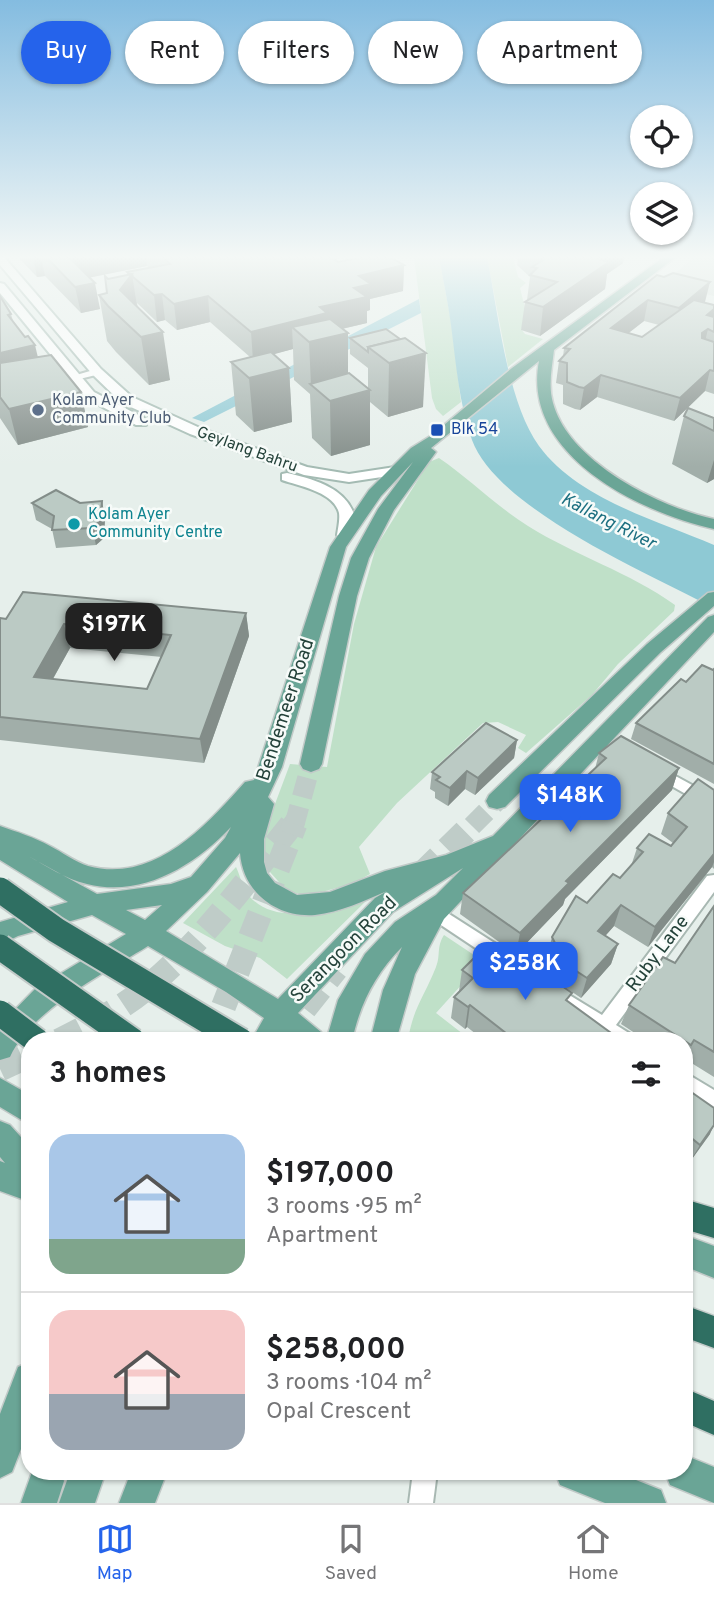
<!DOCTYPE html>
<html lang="en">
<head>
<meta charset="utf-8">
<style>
  body { margin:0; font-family:Overpass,sans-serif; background:#f2f2f2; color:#202124; height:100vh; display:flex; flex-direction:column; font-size:26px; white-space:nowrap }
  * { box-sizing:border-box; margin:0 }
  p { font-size:23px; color:#757577 }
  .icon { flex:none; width:38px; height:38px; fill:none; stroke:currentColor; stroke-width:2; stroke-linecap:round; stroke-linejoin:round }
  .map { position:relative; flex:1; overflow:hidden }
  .drawer { position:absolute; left:21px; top:1032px; width:672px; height:448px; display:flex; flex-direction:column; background:#fff; border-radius:28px; box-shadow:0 2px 5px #0004 }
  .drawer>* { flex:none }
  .top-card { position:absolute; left:21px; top:21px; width:672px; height:63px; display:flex; gap:14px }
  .tools { position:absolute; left:630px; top:105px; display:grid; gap:14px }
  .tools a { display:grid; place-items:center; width:63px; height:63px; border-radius:50%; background:#fff; box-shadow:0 2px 5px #0004; font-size:35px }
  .price { position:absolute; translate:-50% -60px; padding:0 16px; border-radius:14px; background:#2563eb; color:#fff; font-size:23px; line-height:46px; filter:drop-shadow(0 2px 4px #0008) }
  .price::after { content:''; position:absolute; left:50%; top:42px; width:21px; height:16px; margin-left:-10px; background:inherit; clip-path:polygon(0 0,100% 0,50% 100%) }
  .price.current { background:#222; color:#fff }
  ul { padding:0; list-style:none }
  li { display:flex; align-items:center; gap:21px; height:175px; padding:0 28px }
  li+li { border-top:2px solid #e0e0e0 }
  li span { display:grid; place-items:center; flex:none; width:196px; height:140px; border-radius:21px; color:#555 }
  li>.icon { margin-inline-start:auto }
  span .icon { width:84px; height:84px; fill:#fffc; stroke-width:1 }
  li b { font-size:30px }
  h2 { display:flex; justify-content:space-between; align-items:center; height:84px; padding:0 28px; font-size:30px }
  .tag { padding:0 24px; border-radius:32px; background:#fff; box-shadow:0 2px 5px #0004; font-size:24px; line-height:63px }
  .tag.current { background:#2563eb; color:#fff }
  .dock { display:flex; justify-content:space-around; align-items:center; height:98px; border-top:2px solid #e0e0e0; background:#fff; font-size:19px; color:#757577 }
  .dock a { display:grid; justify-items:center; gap:4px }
  .dock .current { color:#2563eb }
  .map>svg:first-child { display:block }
  .built { fill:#d4dfda }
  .green { fill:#bfe0c8 }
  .water { fill:#8ec9d4 }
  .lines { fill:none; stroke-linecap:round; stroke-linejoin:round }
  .primary-tunnel-far1 { stroke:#bfccc8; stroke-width:20; stroke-dasharray:20 10; stroke-linecap:butt }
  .primary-tunnel { stroke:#bfccc8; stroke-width:25; stroke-dasharray:25 12; stroke-linecap:butt }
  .minor-casing { stroke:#a8b8b2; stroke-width:4 }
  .secondary-casing { stroke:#a4bbb3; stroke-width:4 }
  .primary-casing { stroke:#c2cac8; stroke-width:3 }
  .motorway-casing { stroke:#c2cac8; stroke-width:3 }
  .minor { fill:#fff; fill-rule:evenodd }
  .secondary { fill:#fff; fill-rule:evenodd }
  .primary { fill:#6aa596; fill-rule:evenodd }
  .motorway { fill:#2f6f62; fill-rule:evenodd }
  .motorway-bridge-casing { stroke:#c2cac8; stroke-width:29; stroke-linecap:butt }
  .motorway-bridge { stroke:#2f6f62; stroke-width:25 }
  .wall { fill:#a1aea9; fill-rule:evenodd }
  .shaded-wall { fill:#838d89 }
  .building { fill:#bbcac4; stroke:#838d89; stroke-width:2; fill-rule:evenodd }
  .service-dot { fill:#5c6f8a; stroke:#f7fbf9; stroke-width:2.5 }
  .transit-dot { fill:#1a4fb4; stroke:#f7fbf9; stroke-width:2.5 }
  .culture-dot { fill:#0f9aa8; stroke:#f7fbf9; stroke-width:2.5 }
  .labels { text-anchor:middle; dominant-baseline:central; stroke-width:5; stroke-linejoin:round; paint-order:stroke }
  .far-service-label { font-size:16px; fill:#4e5e75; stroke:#f7fbf9; text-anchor:start }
  .far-transit-label { font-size:16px; fill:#164399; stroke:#f7fbf9; text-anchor:start }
  .far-street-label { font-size:16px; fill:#24423a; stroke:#f7fbf9 }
  .far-culture-label { font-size:16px; fill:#0d838f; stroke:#f7fbf9; text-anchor:start }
  .far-water-label { font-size:18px; font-style:italic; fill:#1c6f80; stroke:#f7fbf9 }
  .street-label { font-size:19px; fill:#24423a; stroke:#f7fbf9 }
</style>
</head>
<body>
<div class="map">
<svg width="714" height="1503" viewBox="0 0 714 1503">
  <rect width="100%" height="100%" fill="#e6efeb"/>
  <path class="built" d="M695,257h19v39l-52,-12z"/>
  <g class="green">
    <path d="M414,257h25l12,64 10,81 -18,14 -7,-7 -4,-11z"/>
    <path d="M487,257h26l5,20 8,6 -6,5 8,32 -7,9 4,5 18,5 -35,28z"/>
    <path d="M439,458c31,21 57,48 89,68 48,30 101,46 147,79l-1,6 -56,53 -26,31 -66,58 -8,-5 8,-13 -28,-13 -15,1 -86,80 -38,44 11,27 -18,10 -46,12 -20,-6 -24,-27 -2,-19 30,-80 37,3 27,-143 22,-77 53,-85z"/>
    <path d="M236,867c4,8 7,23 14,30 30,32 83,9 119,1l-82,81 -27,-21 -35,-12 -42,-23z"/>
    <path d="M444,935l39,26 -47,52 36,28h-64c4,-31 17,-46 28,-74 5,-12 0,-19 8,-32z"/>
  </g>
  <g class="water">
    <path d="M439,257h48c11,54 20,145 52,189 39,53 117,74 175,99v63c-63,-33 -217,-99 -242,-168 -13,-37 -16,-76 -21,-115 -3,-23 -8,-45 -12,-68z"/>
    <path d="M419,299l2,14 -217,109 -12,-4z"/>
  </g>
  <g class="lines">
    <g class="primary-tunnel-far1">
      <path d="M291,826l6,-8"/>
      <path d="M294,826l17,-62"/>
      <path d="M472,826l25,-25"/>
    </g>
    <g class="primary-tunnel">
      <path d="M421,875l52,-51"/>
      <path d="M59,1041c32,-16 64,-33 91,-56 55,-46 98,-106 142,-161"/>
      <path d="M210,1041l85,-217"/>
      <path d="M287,1041l14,-28 35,-44"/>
      <path d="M0,1069l30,-14"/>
    </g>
    <defs>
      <g id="minor">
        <path d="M97,369l3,1v4l-37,9 -4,-3z"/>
        <path d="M659,767l55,30v13l-60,-34 -2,-4z"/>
        <path d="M714,875v17l-98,133 16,10 3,6h-24l-51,-35 -3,-5 3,-5 6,-3 36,22 105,-139z"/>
        <path d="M435,905l72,46 2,5 -2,5 -6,2 -6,-2 -66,-44 -2,-5 2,-5z"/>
        <path d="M684,1072l30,18v19l-30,-17z"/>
        <path d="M413,1472h24l-4,31h-24z"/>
      </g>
      <g id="secondary">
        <path d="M0,257h4l97,112 31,28 68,31 107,39 42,7 46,-7 7,4 -7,4 -46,7 -45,-7 -114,-41 -68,-31 -29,-28 -93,-110z"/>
        <path d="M0,283l4,1 90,108 52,27v6h-10l-50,-27 -86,-105z"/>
        <path d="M287,473c26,6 57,14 67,41l-4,24 -5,2 -8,-5c1,-7 3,-15 2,-22 -5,-21 -40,-27 -57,-33v-6z"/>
      </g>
      <g id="primary">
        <path d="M664,257h12l-122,93c-2,18 -6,35 -1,53 16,59 106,104 161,116v10c-76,-17 -193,-75 -175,-168l-108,87 5,4 -42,58 -25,48 -12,38 -35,168 -3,5 -8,3 -8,-3 -3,-5 39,-168 12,-38 27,-49 35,-47 -32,34 -35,51 -64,220 -14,30 6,7 -10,35v23l3,11 8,10 22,12 33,-3 55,-21 61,-16 47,-19 215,-219 6,-2v17l-270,287 -29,55 -19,67h-26l13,-51 19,-43c-27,27 -42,57 -50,94h-26l12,-41 27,-46 30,-32 41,-27 27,-27 -70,44 -95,101 23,19 4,9h-33l-9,-7 -4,7h-28l13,-23 -38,-26 -78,-46c-43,27 -117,64 -138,111l-10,3v-35l35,-36 91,-55 -34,-19 -74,21 -18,9v-23l68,-20 -68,-42v-34c17,6 34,11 50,20 12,6 25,16 38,20 66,18 118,-40 157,-84l9,-2 76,-233 39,-57 42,-42 21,-13 80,-67zM231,827l-6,11 -34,39 -20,7 -74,10 -69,-38c19,10 37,23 59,28 55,14 107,-18 144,-57zM240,853c3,39 36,65 75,62 25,-3 49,-14 72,-24l-12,7 -97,101 -112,-68 41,-39zM162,905l-17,15 -19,-10z"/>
        <path d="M714,592v14l-53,46 -156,155 -8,2 -8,-2 -3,-6 3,-6 158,-151 61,-51z"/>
        <path d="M0,1078l30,17v30l-30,-18z"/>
        <path d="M0,1121l10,4 20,22v55l-30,-11v-30l5,2 -5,-6z"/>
        <path d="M684,1235l30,11v32l-30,-12z"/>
        <path d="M30,1362v64l-18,46 -12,6v-64l18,-47z"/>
        <path d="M684,1455l30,12v36l-44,-18 -5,-13h19z"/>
        <path d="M32,1472h28l4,9 -7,22h-36z"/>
        <path d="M70,1472h32l2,5 -9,26h-36z"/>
        <path d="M131,1472h36l-12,31h-36z"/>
        <path d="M555,1472h61l45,18 5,13h-61l-45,-18z"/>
      </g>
      <g id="motorway">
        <path d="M684,1199l30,9v30l-30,-9z"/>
        <path d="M684,1305l30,11v32l-30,-11z"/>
        <path d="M684,1388l30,13v34l-30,-13z"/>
      </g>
    </defs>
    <use href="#minor" class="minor-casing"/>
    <use href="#secondary" class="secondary-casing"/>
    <use href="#primary" class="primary-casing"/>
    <use href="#motorway" class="motorway-casing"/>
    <use href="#minor" class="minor"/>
    <use href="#secondary" class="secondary"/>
    <use href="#primary" class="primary"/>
    <use href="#motorway" class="motorway"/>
    <defs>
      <g id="motorway-bridge">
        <path d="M0,890l56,40 185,111"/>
        <path d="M0,947l133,94"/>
        <path d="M0,1013l37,28"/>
      </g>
    </defs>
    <use href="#motorway-bridge" class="motorway-bridge-casing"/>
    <use href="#motorway-bridge" class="motorway-bridge"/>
  </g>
  <g class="wall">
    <path d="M18,257h319v4l1,1 66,3 -1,26 -33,8v11l-3,1v12l-25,6 6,45 20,14v-20l-18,-14v-16l36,-9 37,78 -35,10 -18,-15v43l-39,11 -19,-18 -2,-44 -16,-14 -1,-31 -20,5 16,14 3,54 -38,10 -18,-17 -5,-53 19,-5 -40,-35 -33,8 -12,-10 -8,2 -20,-19 1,5 32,72 -21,5 -33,-33 -9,-11 -8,-46 8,-2 1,-14 20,-4 -1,-3 22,-4 -2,-2 -57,11 10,32 -19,4 -36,-37 -8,1z"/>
    <path d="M518,257h106l-1,6 -16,11 -2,15 -65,47 -19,-6 4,-28 2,-2 3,-23 -13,-12z"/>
    <path d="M657,275l48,27 -1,1 10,2v89l-9,-3 -31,30 -77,-24 -17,13 -5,-1 -12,-5v-19l-7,-2 3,-22 4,-4 1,-9zM644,321l15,4 -17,12 -14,-4z"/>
    <path d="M0,296l11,18 2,7 25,36 43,35 7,35 -70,18 -18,-27z"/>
    <path d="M684,416l30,2v61l-7,4 -35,-19z"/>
    <path d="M102,501l3,17 -1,20 -8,7 -40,3 -4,-19 -16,-9 -4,-17h48z"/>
    <path d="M246,613l3,23 -45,127 -204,-23v-122zM70,648l92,9 -15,32 -94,-10z"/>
    <path d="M714,669v115l-83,-45 5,-16 50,-41z"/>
    <path d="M517,740l-3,18 -39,37 -10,-6 -17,17 -13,-8v-6l-5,-3 2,-17z"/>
    <path d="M599,753l80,15 -7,22 -107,109 -2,6 -47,49 -56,-40 3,-21 132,-124z"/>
    <path d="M714,790v79l-2,-2 -64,80 -34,-21 -9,10 13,8 -7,20 -30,34 -22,-15 2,-9 -8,-5 -6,-12 5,-20 35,-34 33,-25 11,-12 6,-18 34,-2 2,-3 -12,-9 7,-21z"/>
    <path d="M714,906v171l-29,-18 -1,1v-19h-37l-26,-17 8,-19 46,-42z"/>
    <path d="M462,970l107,32 53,39h-137l-18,-14 -2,2 -14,-11 3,-21 5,-6z"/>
    <path d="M684,1087l26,47 -21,29 -5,-3z"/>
  </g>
  <g class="shaded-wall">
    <path d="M33,257h8l4,19 -8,1z"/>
    <path d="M68,257h78l1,9 -74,15z"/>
    <path d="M598,257h26l-1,6 -16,11 -2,15 -65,47 3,-29z"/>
    <path d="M404,265l-1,26 -33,8v11l-3,1v12l-39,9 20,1v53l-37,-1 -2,-43 -17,-15 1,22 -40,11 -2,-28 69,-25 39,-31z"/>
    <path d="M132,274l7,45 -19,-29z"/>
    <path d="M710,282l-5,20 -30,27 4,-21z"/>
    <path d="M95,283l5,26 -19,4 -6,-26z"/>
    <path d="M162,294l3,26 -8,2 -3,-27z"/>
    <path d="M208,296l2,26 -33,8 -3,-26z"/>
    <path d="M648,300l-4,21 -37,29 4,-22z"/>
    <path d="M714,309v11l-6,9 -5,21 -1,-17 5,-18z"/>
    <path d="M163,332l7,48 -21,5 -8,-48z"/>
    <path d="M35,345l8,34 -43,10v-36z"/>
    <path d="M426,353l-3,54 -35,10 1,-54z"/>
    <path d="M289,368l3,54 -38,10 -5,-54z"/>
    <path d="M710,370l-5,21 -31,30 6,-23z"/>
    <path d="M601,375l-4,22 -17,13 4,-22z"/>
    <path d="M370,390v55l-39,11 -1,-55z"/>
    <path d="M81,392l7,35 -70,18 -9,-36z"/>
    <path d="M714,460v19l-7,4z"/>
    <path d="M102,501l3,17 -1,20 -8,7 -4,-17z"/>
    <path d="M246,613l3,23 -45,127 -4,-24z"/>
    <path d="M64,624l6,24 -29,52 -7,-23z"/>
    <path d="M517,740l-3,18 -39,37 3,-17z"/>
    <path d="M679,768l-7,22 -107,109 -2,6 -47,49 4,-21 46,-52z"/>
    <path d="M467,771l-2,18 -17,17 2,-18z"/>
    <path d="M714,854v8l-2,5 -64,80 7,-20z"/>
    <path d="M621,905l-7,21 -22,25 6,-20z"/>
    <path d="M618,944l-7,20 -30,34 6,-20z"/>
    <path d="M470,1005l-3,22 -2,2 3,-22z"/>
    <path d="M714,1125l-4,9 -21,29 11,-18z"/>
  </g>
  <g class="building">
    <path d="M46,257h23l26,26 -20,4z"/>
    <path d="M162,257h169l7,5 25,-5h27l14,8 -45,11 12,8 -17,4 13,9 -47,10 7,6 -76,19 -43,-36 -34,8 -12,-10 -8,1 -21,-18 -1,-3h-3l-2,-2 43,-8z"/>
    <path d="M540,257h58l-2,1 13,4 -66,45 -18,-5 32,-20 -27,-7 7,-7 -5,-1 11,-7z"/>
    <path d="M673,273l37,9 -31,26 -31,-8 -37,28 31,9 52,-37 20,5v4l-7,6 7,2v15l-6,-3 -6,4v5l12,4v29l-4,-1 -30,28 -79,-23 -17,13 -5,-1 -12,-5v-19l-8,-2 11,-12 -6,-1 93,-73 7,2z"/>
    <path d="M132,274l-12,16 43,42 -22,5 -33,-31 -9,-11 8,-2 -2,-17 3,3z"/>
    <path d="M0,296l11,18 -3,1 17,22 3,-1 7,9 -35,8z"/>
    <path d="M330,319l18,14 -39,9 -17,-15z"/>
    <path d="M386,329l14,10 -32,8v5l-18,-14z"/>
    <path d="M405,338l21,15 -37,10 -21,-16z"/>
    <path d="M271,352l18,16 -40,10 -18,-16z"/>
    <path d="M51,355l30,37 -72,17 -9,-12v-34z"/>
    <path d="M349,373l21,17 -40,11 -20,-17z"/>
    <path d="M688,408l26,10v13l-30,-15z"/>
    <path d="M56,490l24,13 22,-2 -2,20 -8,7 -40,2 2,-14 -22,-13z"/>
    <path d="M23,592l223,21 -46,126 -200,-22v-99l6,1zM64,624l107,11 -24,54 -113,-12z"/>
    <path d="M702,665l11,5 1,-1v95l-78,-41 45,-44 5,3z"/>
    <path d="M486,723l31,17 -39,38 -11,-7 -17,17 -14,-8 4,-3 -8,-5z"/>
    <path d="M621,736l58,32 -113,113 3,2 -49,50 -57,-40 143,-135 -7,-5z"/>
    <path d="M698,779l16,11v64l-59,73 -34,-22 -23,26 20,13 -31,34 -23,-15 6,-6 -12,-8 -6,-12 24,-41 11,7 26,-29 7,4 23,-26 -6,-4 12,-14 22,12 16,-19 -19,-14z"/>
    <path d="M714,906v146l-20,-12 -3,5 -62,-40 34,-48 12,6z"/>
    <path d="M489,943l54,40 6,-6 23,16 -6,7 56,41h-106l-46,-36 -2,2 -14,-10 19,-19 -11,-8z"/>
    <path d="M684,1087l30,21v17l-14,20 -16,-13z"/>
  </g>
  <linearGradient id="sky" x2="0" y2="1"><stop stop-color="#84bce0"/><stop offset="0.55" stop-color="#f4f8f6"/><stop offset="1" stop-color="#f4f8f6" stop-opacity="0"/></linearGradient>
  <rect width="714" height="467" fill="url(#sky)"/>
  <circle class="service-dot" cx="38" cy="410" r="7"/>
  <rect class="transit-dot" x="430" y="423" width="14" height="14" rx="3.5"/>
  <circle class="culture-dot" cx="74" cy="524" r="7"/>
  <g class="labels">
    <g class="far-service-label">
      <text x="52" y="401">Kolam Ayer<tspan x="52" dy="18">Community Club</tspan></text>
    </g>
    <g class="far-transit-label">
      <text x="451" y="430">Blk 54</text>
    </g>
    <g class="far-street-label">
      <text transform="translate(247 450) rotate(20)">Geylang Bahru</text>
    </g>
    <g class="far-culture-label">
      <text x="88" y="515">Kolam Ayer<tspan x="88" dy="18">Community Centre</tspan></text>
    </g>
    <g class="far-water-label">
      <text transform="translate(608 522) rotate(27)">Kallang River</text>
    </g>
    <g class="street-label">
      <text transform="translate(286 710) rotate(-72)">Bendemeer Road</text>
      <text transform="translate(344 950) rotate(-45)">Serangoon Road</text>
      <text transform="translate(658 954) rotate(-53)">Ruby Lane</text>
    </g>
  </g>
</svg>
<div class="tools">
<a><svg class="icon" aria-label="locate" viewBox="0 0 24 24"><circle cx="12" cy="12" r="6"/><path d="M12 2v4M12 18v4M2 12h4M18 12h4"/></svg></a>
<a><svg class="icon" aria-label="layers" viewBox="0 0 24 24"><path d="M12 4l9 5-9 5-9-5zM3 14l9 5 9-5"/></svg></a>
</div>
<b class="price current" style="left:114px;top:663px">$197K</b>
<b class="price" style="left:570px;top:834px">$148K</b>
<b class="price" style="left:525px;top:1002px">$258K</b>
<div class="top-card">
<a class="tag current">Buy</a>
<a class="tag">Rent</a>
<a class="tag">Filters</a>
<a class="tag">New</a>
<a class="tag">Apartment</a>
</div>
<section class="drawer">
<h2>3 homes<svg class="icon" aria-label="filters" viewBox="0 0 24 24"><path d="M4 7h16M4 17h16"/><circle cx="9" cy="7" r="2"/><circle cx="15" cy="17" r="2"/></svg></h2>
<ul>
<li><span style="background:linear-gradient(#a9c7e8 75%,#7fa58c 0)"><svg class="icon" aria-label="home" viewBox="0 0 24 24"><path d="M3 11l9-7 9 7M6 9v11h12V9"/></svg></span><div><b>$197,000</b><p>3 rooms · 95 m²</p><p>Apartment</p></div></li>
<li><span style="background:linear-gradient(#f6c9c9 60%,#9aa5b1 0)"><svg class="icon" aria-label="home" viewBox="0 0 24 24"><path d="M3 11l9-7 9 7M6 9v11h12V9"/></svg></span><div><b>$258,000</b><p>3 rooms · 104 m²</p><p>Opal Crescent</p></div></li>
</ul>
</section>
</div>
<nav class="dock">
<a class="current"><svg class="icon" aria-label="map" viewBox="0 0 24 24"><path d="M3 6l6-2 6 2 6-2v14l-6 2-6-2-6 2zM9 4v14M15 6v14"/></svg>Map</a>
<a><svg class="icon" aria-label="saved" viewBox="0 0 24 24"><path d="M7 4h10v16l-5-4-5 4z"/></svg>Saved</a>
<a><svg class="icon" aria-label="home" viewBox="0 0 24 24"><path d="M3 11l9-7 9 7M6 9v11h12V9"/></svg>Home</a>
</nav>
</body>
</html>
